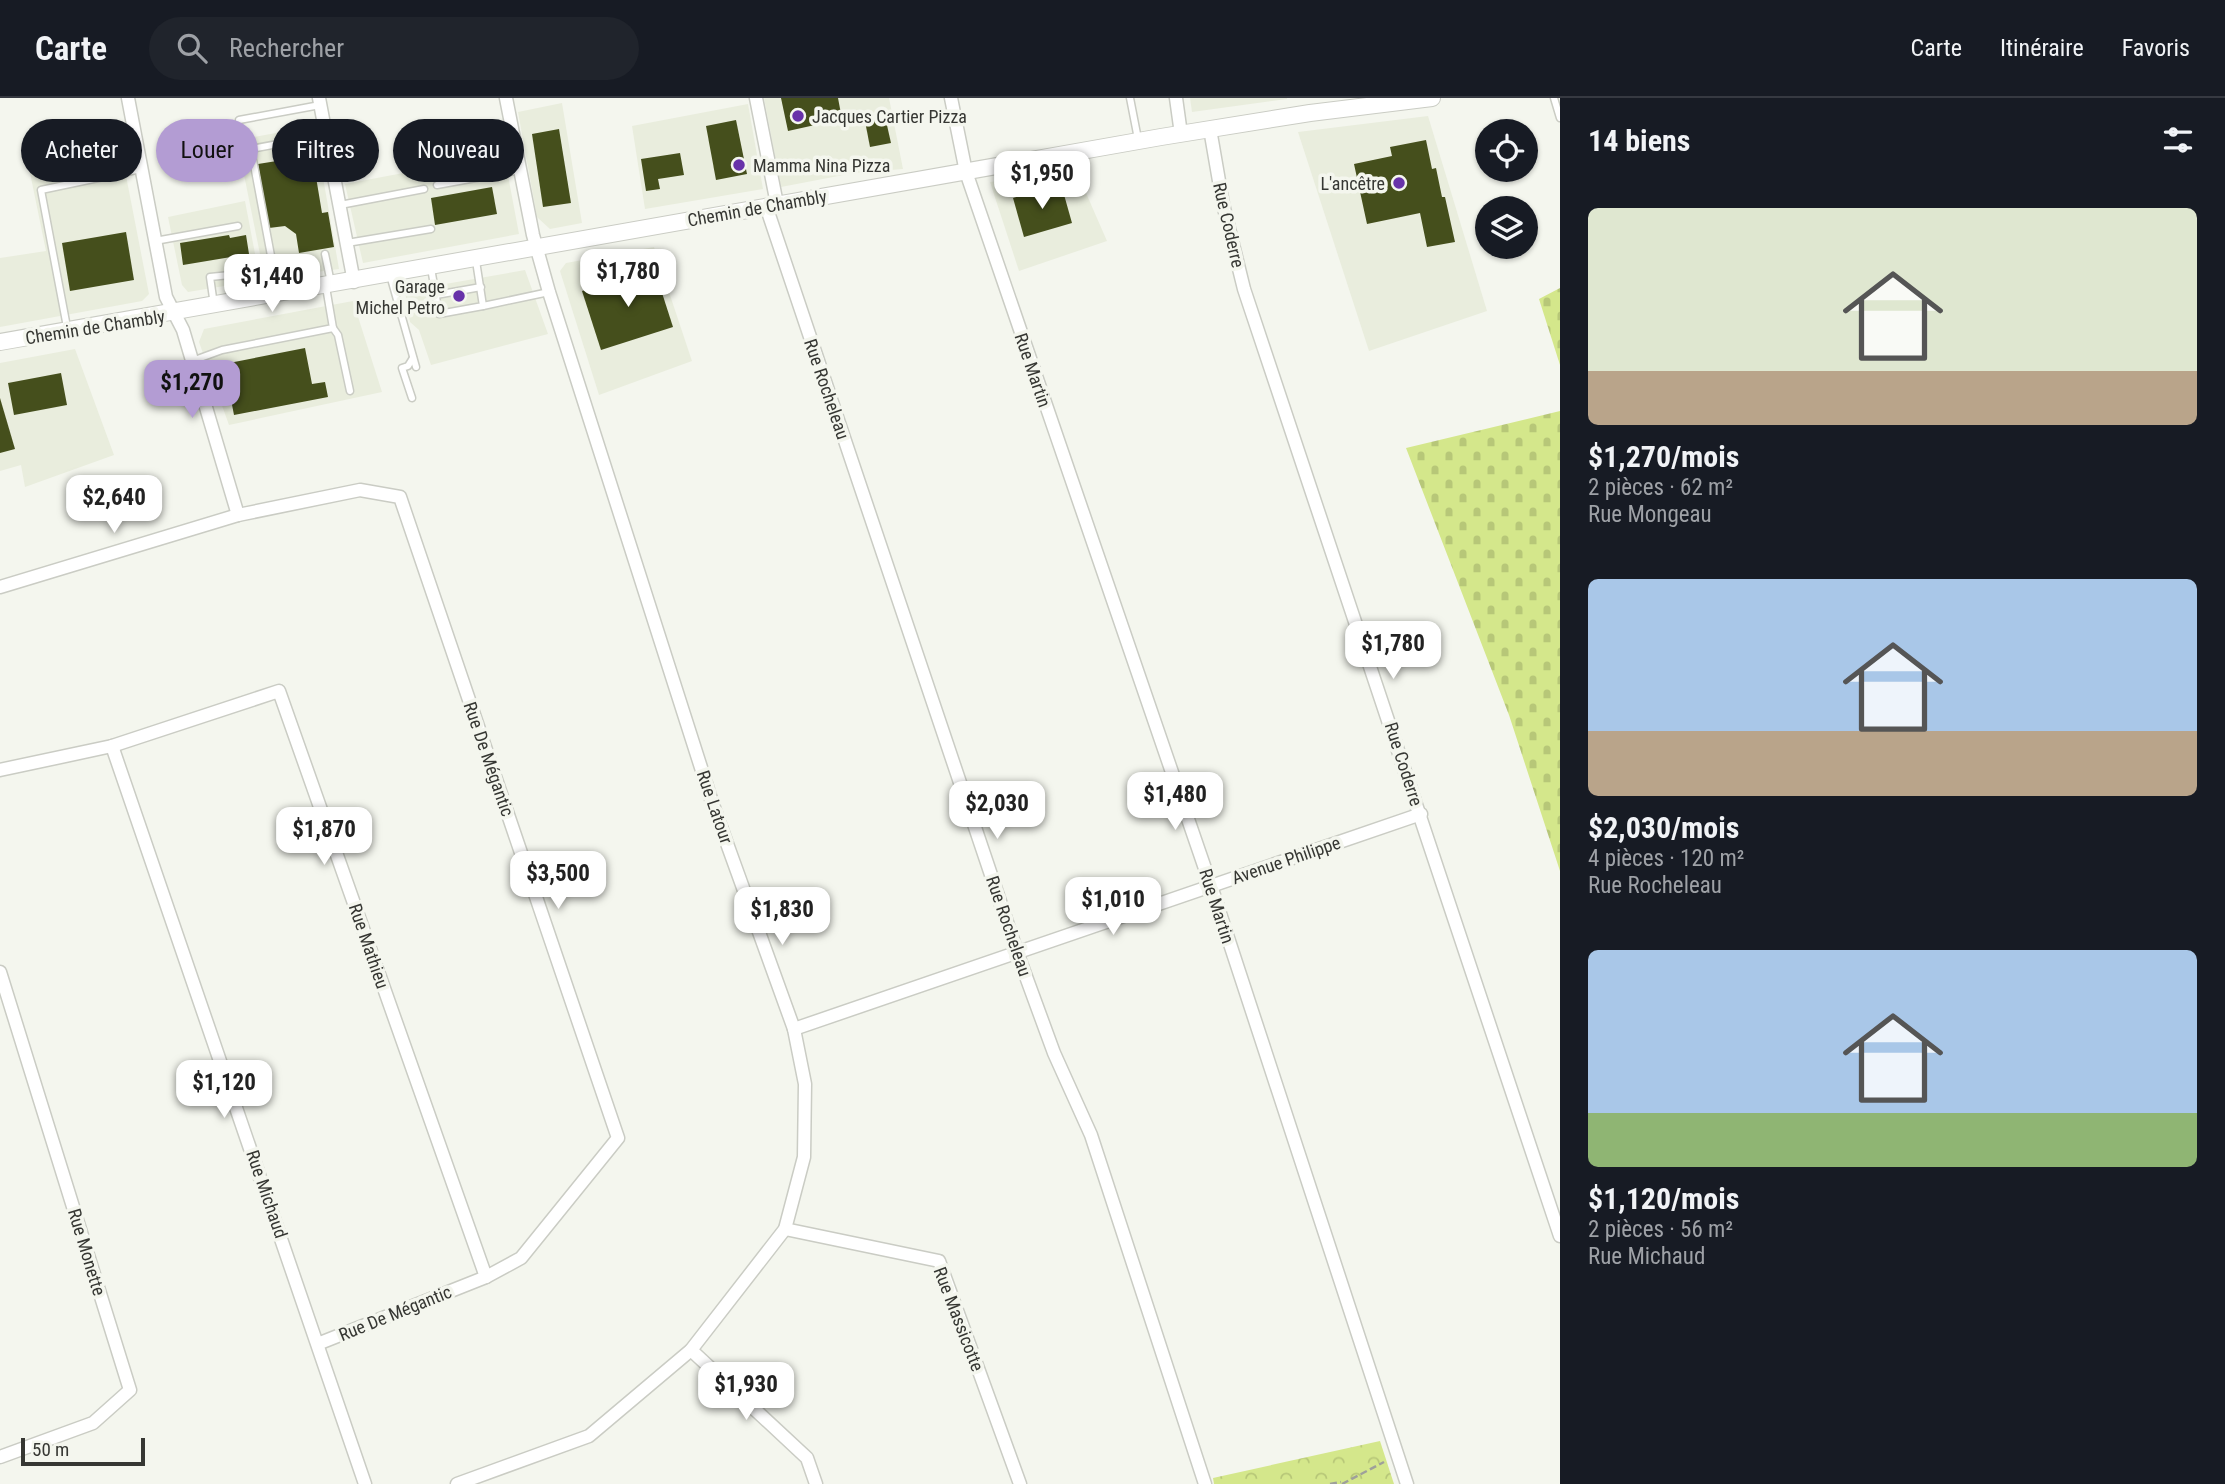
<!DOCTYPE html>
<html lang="fr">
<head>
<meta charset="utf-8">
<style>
  body { margin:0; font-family:"Roboto Condensed",sans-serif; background:#20242c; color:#f1f3f6; height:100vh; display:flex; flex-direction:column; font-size:26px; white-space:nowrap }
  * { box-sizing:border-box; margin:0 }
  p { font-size:23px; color:#9ea1a6 }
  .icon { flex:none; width:38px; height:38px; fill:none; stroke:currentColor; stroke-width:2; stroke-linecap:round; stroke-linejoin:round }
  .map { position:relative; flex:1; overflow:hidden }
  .drawer { display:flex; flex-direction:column; background:#171b24; width:665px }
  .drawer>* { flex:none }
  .top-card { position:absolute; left:21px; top:21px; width:665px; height:63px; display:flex; gap:14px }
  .controls { position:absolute; left:1475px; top:21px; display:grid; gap:14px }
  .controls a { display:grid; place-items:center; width:63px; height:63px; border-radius:50%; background:#171b24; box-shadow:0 2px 5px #0004; font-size:35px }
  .scale { position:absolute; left:21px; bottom:18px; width:124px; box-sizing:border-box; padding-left:7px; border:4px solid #363733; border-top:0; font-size:19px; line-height:24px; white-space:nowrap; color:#363733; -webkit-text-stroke:5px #f4f6ee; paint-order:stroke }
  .price { position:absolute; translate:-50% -60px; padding:0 16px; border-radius:14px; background:#fff; color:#222; font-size:23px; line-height:46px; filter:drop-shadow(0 2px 4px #0008) }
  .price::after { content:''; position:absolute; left:50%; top:42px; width:21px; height:16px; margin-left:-10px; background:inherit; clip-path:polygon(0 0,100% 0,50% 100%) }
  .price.on { background:#b39cd3; color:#111 }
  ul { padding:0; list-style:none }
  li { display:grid; align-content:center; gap:14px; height:371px; padding:0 28px }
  li span { display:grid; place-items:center; height:217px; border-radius:10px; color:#555 }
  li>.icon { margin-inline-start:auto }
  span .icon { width:126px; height:126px; fill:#fffc; stroke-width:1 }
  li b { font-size:30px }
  h2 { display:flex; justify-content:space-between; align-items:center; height:84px; padding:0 28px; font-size:30px }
  .tag { padding:0 24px; border-radius:32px; background:#171b24; box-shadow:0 2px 5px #0004; font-size:24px; line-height:63px }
  .tag.on { background:#b39cd3; color:#111 }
  header { display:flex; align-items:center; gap:42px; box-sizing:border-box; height:98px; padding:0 35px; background:#171b24; border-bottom:2px solid #363941 }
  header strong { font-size:33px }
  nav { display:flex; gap:38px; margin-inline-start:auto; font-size:24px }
  .search { width:490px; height:63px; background:#20242c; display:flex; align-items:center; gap:18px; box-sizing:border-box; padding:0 24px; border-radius:38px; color:#9ea1a6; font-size:26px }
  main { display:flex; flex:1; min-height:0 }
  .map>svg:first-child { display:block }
  .built { fill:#e9eddd }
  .forest { fill:url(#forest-crowns) }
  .cemetery { fill:url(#cemetery-stones) }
  .building { fill:#454f1c }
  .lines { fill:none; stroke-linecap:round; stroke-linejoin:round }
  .service-casing { stroke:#caccc4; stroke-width:9 }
  .minor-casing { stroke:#caccc4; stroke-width:15 }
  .tertiary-casing { stroke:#caccc4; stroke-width:18 }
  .path { stroke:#9ea09a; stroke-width:2.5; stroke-dasharray:7 3.5; stroke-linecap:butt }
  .service { stroke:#fff; stroke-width:6 }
  .minor { stroke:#fff; stroke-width:12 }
  .tertiary { stroke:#fff; stroke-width:16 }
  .poi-dot { fill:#6832a9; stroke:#f4f6ee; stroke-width:2.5 }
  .labels { text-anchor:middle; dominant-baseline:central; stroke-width:7; stroke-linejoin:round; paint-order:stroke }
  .poi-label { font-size:18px; fill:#363733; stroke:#f4f6ee; text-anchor:start }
  .street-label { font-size:18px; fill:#363733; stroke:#f4f6ee }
</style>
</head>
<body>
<header>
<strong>Carte</strong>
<div class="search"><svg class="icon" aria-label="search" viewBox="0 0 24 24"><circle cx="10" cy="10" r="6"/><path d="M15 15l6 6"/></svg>Rechercher</div>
<nav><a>Carte</a><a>Itinéraire</a><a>Favoris</a></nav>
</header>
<main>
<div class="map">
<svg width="1560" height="1386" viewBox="0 0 1560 1386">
  <defs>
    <pattern id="forest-crowns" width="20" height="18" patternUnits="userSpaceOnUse" patternTransform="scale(1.75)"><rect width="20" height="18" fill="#d4e78b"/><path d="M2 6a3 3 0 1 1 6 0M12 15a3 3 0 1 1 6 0" fill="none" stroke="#b7c778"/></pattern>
    <pattern id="cemetery-stones" width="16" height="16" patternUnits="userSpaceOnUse" patternTransform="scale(1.75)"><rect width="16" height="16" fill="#d4e78b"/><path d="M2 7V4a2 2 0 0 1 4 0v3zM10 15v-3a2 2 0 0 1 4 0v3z" fill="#b7c778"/></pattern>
  </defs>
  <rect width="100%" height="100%" fill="#f4f6ee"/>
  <g class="built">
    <path d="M764,0h125l14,71 -49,4 -73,14z"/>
    <path d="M1190,0h97v1l-95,13z"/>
    <path d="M562,5l20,120 -32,6 -13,-12 -19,-105z"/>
    <path d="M748,6l15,85 -118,20 -13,-83z"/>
    <path d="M1428,18l59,195 -118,40 -71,-219z"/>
    <path d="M314,28l25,143 -74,10 -28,-139z"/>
    <path d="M121,52l28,144 -7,7 -142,26v-69l46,-7 -17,-83z"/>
    <path d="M504,56l15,80 -156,29 -18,-79z"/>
    <path d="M1076,72l31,71 -88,30 -29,-89z"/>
    <path d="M245,103l15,79 -72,12 -6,-7 -14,-68z"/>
    <path d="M654,149l38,114 -93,34 -39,-124 6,-8z"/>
    <path d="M525,172l23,64 -117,31 -12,-35 -9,-8 -5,-31z"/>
    <path d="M353,203l29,91 -153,33 -30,-83 5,-13z"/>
    <path d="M75,251l39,106 -89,32 -4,-22 -21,6v-108z"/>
  </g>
  <path class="forest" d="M1380,1343l14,43h-180l-1,-6z"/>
  <g class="cemetery">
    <path d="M1560,190v77l-21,-66z"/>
    <path d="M1560,313v460l-51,-156 -103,-267z"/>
  </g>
  <g class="building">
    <path d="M781,0h57l4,21 -54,12z"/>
    <path d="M884,14l7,31 -21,4 -6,-31z"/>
    <path d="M736,22l11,54 -31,6 -10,-54z"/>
    <path d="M559,31l12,74 -28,4 -11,-73z"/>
    <path d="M1426,42l6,29 4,-1 6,29h3l10,45 -28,5 -7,-34 -53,11 -13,-60 38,-8 -2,-9z"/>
    <path d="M680,55l4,22 -26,4 2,10 -14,2 -5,-32z"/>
    <path d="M308,58l2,10 4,-1 8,48 6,-1 6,35 -35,6 -3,-19 -11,-8 -16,2 -11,-64z"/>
    <path d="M1061,86l11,39 -48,14 -11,-39z"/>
    <path d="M492,89l5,27 -62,11 -4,-27z"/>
    <path d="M126,134l8,48 -64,11 -8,-48z"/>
    <path d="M229,137l1,3 16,-3 3,19 -66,11 -3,-22z"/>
    <path d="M654,170l19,59 -72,23 -19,-59z"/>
    <path d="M305,250l7,36 13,-2 3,15 -94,18 -10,-51z"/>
    <path d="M61,275l6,32 -53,10 -6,-32z"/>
    <path d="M0,300l15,51 -15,4z"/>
  </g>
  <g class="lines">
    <defs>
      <g id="service">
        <path d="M1130,0l8,41"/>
        <path d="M1554,0l6,20"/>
        <path d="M239,22l81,-15"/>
        <path d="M437,87l83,-15"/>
        <path d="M340,107l84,-16"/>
        <path d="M155,143l83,-15"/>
        <path d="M347,145l84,-14"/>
        <path d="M325,156l6,29"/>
        <path d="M300,168l4,22"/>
        <path d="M431,170l8,46 44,-8 -7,-45"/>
        <path d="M390,177l26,92"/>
        <path d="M278,195l-27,-144 75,-14"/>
        <path d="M436,197l45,-8"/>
        <path d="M214,207l-4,-28 30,-3 8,6 6,17"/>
        <path d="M483,208l66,-14"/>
        <path d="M67,229l-26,-137 100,-21"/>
        <path d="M333,230l5,7 12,56"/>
        <path d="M192,263l30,-11 111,-22 -7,-41"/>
        <path d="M412,300l-10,-30 6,-2 5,-8"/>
      </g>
      <g id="minor">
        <path d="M128,0l38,199 17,33 55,185"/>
        <path d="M319,0l35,184"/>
        <path d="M756,0l21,106"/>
        <path d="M951,0l15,74 245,714 196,598"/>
        <path d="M1176,0l5,36"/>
        <path d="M1210,31l13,75 21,85 316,947"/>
        <path d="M766,108l251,746 37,101 37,82 114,349"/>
        <path d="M0,489l238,-72 122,-25 40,7 218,641 -97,120 -35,19 -166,66"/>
        <path d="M112,648l253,738"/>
        <path d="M0,672l112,-24 167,-55 207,586"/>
        <path d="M0,874l130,418 -37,33 -93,34"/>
        <path d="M794,931l627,-215"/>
        <path d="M785,1131l154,32 81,223"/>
        <path d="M691,1252l116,108 9,26"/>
        <path d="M457,1386l132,-48 102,-86 94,-121 19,-72 1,-73 -11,-55 -82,-227 -163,-510 -16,-57 -27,-137"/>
      </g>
      <path id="tertiary" d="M0,244l1161,-205 149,-24 122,-15"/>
    </defs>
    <use href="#service" class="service-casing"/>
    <use href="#minor" class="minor-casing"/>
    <use href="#tertiary" class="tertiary-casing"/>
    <g class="path">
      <path d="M1330,1386l11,-2"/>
      <path d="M1342,1386l42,-22"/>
    </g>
    <use href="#service" class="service"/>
    <use href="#minor" class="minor"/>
    <use href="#tertiary" class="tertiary"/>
  </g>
  <g class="poi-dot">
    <circle cx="798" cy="18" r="7"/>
    <circle cx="739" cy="67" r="7"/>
    <circle cx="1399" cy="85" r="7"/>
    <circle cx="459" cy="198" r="7"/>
  </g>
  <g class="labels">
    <g class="poi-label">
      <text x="812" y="18">Jacques Cartier Pizza</text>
      <text x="753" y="67">Mamma Nina Pizza</text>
      <text x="1385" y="85" text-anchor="end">L'ancêtre</text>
      <text x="445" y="188" text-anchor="end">Garage<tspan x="445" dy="21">Michel Petro</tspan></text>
    </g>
    <g class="street-label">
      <text transform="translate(757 110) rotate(-10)">Chemin de Chambly</text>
      <text transform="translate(1229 127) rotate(77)">Rue Coderre</text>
      <text transform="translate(95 229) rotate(-9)">Chemin de Chambly</text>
      <text transform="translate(1033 272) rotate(71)">Rue Martin</text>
      <text transform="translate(827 291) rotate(71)">Rue Rocheleau</text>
      <text transform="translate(489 661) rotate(71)">Rue De Mégantic</text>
      <text transform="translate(1404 666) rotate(72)">Rue Coderre</text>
      <text transform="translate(715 709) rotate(71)">Rue Latour</text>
      <text transform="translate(1286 762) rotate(-19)">Avenue Philippe</text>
      <text transform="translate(1217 808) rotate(72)">Rue Martin</text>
      <text transform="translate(1009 828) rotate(71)">Rue Rocheleau</text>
      <text transform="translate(369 848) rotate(71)">Rue Mathieu</text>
      <text transform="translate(267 1096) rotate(71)">Rue Michaud</text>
      <text transform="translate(87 1154) rotate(73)">Rue Monette</text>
      <text transform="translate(395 1215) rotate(-22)">Rue De Mégantic</text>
      <text transform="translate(959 1221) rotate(69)">Rue Massicotte</text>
    </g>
  </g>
</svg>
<div class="controls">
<a><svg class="icon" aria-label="locate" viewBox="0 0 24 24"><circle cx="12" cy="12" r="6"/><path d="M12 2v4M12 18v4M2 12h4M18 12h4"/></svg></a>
<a><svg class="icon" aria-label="layers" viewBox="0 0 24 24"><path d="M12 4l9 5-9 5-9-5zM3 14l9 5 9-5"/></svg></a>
</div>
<div class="scale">50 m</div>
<b class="price" style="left:1042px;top:113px">$1,950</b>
<b class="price" style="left:628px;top:211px">$1,780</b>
<b class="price" style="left:272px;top:216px">$1,440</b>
<b class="price on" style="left:192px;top:322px">$1,270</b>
<b class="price" style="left:114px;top:437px">$2,640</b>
<b class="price" style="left:1393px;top:583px">$1,780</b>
<b class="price" style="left:1175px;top:734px">$1,480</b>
<b class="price" style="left:997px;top:743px">$2,030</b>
<b class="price" style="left:324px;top:769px">$1,870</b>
<b class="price" style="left:558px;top:813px">$3,500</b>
<b class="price" style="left:1113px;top:839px">$1,010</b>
<b class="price" style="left:782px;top:849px">$1,830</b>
<b class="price" style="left:224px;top:1022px">$1,120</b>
<b class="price" style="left:746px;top:1324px">$1,930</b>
<div class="top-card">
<a class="tag">Acheter</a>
<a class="tag on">Louer</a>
<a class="tag">Filtres</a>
<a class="tag">Nouveau</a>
</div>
</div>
<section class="drawer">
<h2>14 biens<svg class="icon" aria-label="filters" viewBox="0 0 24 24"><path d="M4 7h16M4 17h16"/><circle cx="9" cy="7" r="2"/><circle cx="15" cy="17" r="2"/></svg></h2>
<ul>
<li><span style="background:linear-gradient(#dfe7d0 75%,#b9a48a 0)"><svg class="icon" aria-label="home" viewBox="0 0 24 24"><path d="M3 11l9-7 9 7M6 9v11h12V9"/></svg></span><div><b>$1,270/mois</b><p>2 pièces · 62 m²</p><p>Rue Mongeau</p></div></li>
<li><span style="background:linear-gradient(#a9c7e8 70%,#b9a48a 0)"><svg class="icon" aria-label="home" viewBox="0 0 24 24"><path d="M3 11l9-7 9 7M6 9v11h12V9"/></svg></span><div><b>$2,030/mois</b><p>4 pièces · 120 m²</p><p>Rue Rocheleau</p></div></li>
<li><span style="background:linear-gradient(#a9c7e8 75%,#8fb573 0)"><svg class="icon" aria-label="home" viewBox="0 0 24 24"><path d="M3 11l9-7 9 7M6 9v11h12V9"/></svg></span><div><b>$1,120/mois</b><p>2 pièces · 56 m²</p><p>Rue Michaud</p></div></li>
</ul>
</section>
</main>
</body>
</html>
